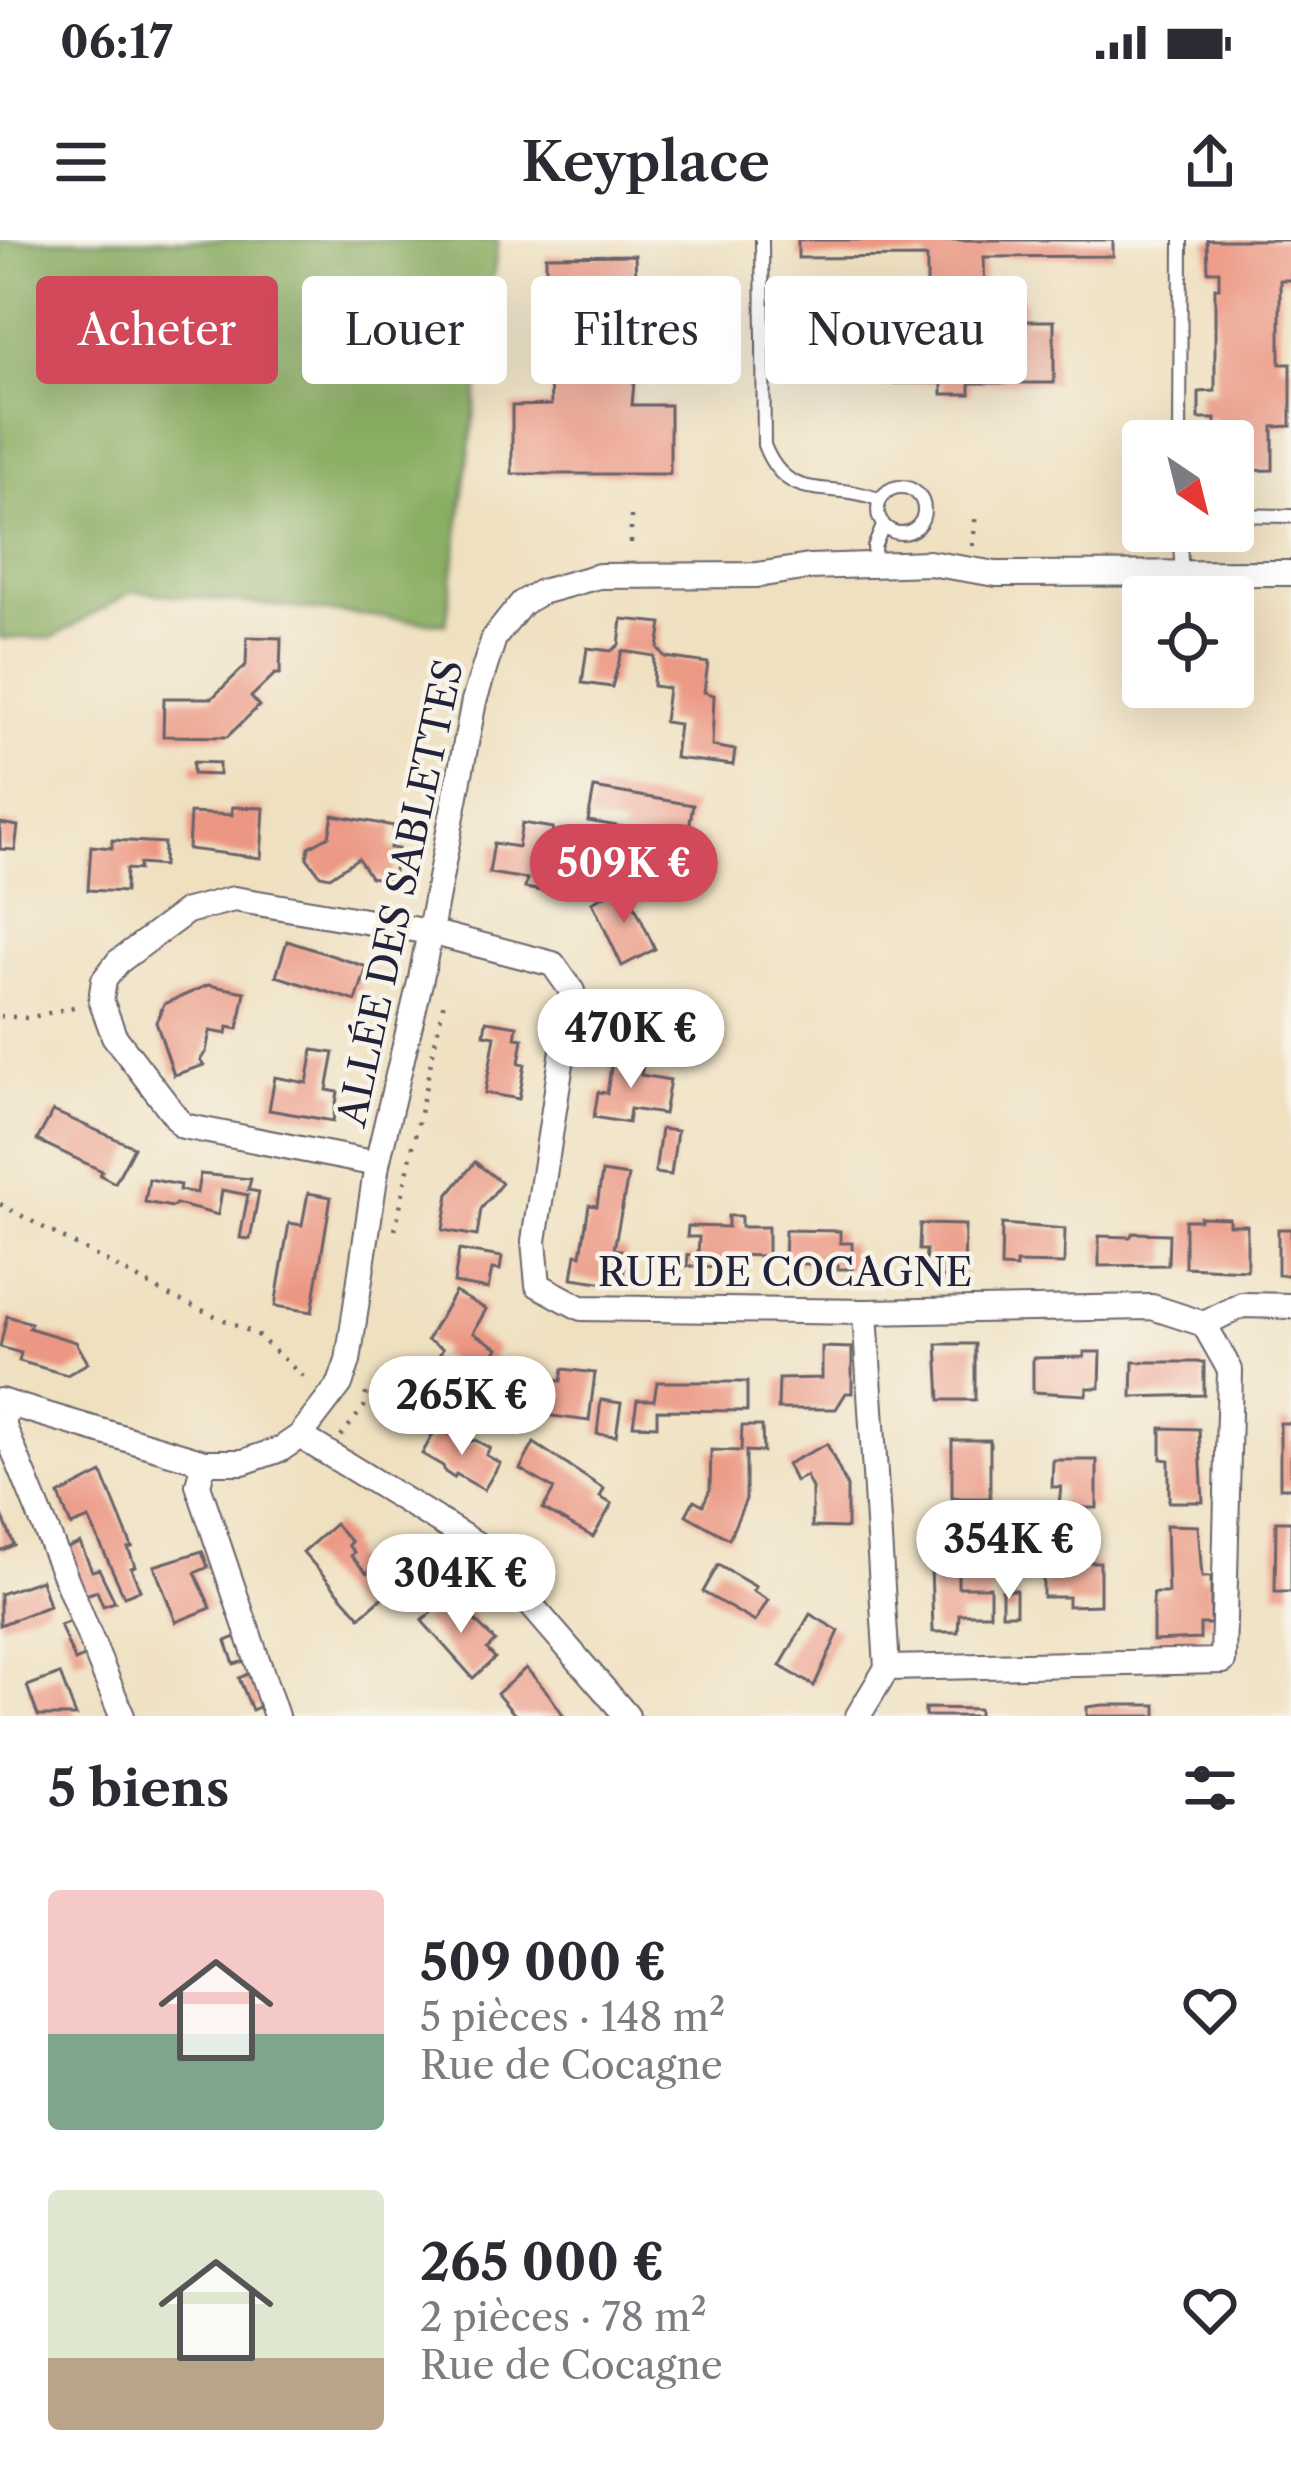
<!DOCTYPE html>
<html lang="fr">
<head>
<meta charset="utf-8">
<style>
  body { margin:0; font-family:"Libre Caslon Text",serif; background:#f2f2f3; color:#2b2b33; height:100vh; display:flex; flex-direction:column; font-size:45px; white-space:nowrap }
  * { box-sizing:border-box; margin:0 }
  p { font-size:39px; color:#7c7c81 }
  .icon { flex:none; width:66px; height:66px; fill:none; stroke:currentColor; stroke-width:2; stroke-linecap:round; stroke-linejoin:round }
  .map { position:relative; height:1476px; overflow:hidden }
  .details { display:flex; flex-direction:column; background:#fff; flex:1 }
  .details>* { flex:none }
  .guide { position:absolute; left:36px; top:36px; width:1221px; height:108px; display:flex; gap:24px }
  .needle { width:78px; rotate:145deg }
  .controls { position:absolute; left:1122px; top:180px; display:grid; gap:24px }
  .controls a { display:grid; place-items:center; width:132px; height:132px; border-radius:12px; background:#fff; box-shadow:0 12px 48px #0002; font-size:60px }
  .price { position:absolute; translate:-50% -102px; padding:0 27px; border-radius:42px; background:#fff; color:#222; font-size:39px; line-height:78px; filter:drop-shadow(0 3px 6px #0008) }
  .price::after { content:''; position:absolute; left:50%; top:72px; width:36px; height:27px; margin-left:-18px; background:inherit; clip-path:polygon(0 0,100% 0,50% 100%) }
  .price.active { background:#d1495b; color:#fff }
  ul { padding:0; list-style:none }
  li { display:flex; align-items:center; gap:36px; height:300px; padding:0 48px }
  li span { display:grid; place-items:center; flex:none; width:336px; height:240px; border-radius:12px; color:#555 }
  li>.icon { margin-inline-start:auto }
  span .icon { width:144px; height:144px; fill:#fffc; stroke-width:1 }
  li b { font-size:51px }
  h2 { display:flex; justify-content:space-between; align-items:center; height:144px; padding:0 48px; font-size:51px }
  .tag { padding:0 42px; border-radius:12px; background:#fff; box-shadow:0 12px 48px #0002; font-size:42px; line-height:108px }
  .tag.active { background:#d1495b; color:#fff }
  .status { display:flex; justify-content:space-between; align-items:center; height:84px; padding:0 60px; background:#fff; direction:ltr }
  .status svg { height:33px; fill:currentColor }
  header { display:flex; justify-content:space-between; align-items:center; height:156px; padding:0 48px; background:#fff; font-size:54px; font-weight:600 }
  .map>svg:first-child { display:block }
  .forest { fill:#8aae63; stroke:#56684f; stroke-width:3 }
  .building { fill:#ec9783; fill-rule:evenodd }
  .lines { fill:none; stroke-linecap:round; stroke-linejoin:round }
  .lane-casing { stroke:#6a646a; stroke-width:16 }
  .street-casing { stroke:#6a646a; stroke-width:28 }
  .path { stroke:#6a646a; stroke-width:4.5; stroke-dasharray:3 9; stroke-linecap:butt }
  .lane { stroke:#fff; stroke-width:12 }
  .street { stroke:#fff; stroke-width:24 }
  .labels { text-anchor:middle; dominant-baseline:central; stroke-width:9; stroke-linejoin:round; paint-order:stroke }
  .street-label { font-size:39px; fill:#22223b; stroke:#f7f3e8 }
</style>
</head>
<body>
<div class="status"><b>06:17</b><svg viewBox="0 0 49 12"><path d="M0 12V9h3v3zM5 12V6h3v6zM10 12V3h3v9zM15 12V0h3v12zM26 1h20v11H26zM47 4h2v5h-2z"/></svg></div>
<header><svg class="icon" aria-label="menu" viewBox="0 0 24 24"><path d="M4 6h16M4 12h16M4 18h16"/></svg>Keyplace<svg class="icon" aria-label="share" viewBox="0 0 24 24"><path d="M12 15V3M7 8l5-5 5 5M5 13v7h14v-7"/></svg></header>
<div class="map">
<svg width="1291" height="1476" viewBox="0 0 1291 1476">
  <rect width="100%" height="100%" fill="#f7f3e8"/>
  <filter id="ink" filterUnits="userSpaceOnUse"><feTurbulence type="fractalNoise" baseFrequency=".00833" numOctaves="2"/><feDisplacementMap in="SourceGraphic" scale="24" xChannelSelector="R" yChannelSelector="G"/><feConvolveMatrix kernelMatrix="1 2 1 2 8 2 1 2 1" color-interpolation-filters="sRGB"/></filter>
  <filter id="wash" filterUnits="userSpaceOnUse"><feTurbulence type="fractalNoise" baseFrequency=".004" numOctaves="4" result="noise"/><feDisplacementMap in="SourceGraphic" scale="48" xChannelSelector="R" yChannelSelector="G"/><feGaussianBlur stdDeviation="2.7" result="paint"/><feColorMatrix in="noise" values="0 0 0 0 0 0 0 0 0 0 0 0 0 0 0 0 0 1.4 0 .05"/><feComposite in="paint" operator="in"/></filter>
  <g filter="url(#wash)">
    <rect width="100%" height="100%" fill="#efe0c0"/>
    <path class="forest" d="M0,0h498l-52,384 -313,-33 -81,47h-52z"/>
    <g id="blocks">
      <g class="building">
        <path d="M798,0h315v16l-129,1 1,42h40v22h29v62h-84v11h-28v-11l-84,1v-63h29v-21h40v-43l-129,1zM935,82h18l-1,22h-17zM959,82h18v22h-18z"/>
        <path d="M1207,0h84v40h-11v84h11v62l-18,1v43l-40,1v-30h-18v-22h-16v-27l16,-1v-103h4v-17h-11z"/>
        <path d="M635,15l1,24h-12v11h12v23h-12v11h12v24h-12v11h12l-4,46h38v69h-158v-68l39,-1 -4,-115h12l-1,-11h-12v-23z"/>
        <path d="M622,379l40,4 -4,25 7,9 43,6 -4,29 10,3 -2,51 23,4 -2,15 -58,-7 4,-34 -15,-2 4,-34 -15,-2 1,-30 -32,-5 -10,36 -30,-4 5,-35 24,3 8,-6z"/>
        <path d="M247,397l34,1 -1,36h-5l-24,23 8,9 -32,31 -64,-1 1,-38h48l34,-33z"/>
        <path d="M193,522l26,1v12l-26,-1z"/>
        <path d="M594,548l99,17 -7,40 -65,-11 2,-7 -35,-6z"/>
        <path d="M232,567l32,1 -3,50 -73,-9 2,-36 42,2z"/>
        <path d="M333,575l61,11 -4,22 8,1 -6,32 -22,-4 -12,-19 -28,19 -10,-2 -13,-17 2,-11 20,-11z"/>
        <path d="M0,583l18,3 -3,24 -15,-1z"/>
        <path d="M522,583l31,5 -11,63 -17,-3 2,-9 -38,-6 5,-30 24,4z"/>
        <path d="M112,600l52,3 -1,23 -24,-2v6l-13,-1 -1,23 -37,-2 3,-44 21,2z"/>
        <path d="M625,645l30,64 -33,17 -30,-64z"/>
        <path d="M287,701l80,26 -11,34 -80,-25z"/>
        <path d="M208,745l37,7 -7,37 -10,-2 -1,7 -17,-3 -4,21 -6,8 4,5 -30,10 -18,-53 8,-18z"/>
        <path d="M486,781l31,5 -2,12 8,1 -4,24 6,1 -6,35 -34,-6 10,-57 -11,-2z"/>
        <path d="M313,810l21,3 -7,37 11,2 -5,29 -64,-11 6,-33 32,6z"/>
        <path d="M613,814l31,5 -3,16 29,5 -6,34 -34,-5 -2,14 -34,-6 4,-25 9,1z"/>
        <path d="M53,871l81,36 -19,36 -15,-8 2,-4 -65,-31z"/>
        <path d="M661,889l16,2 -6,44 -16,-2z"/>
        <path d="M475,922l27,21 -21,26 -4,27 -34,-6 6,-36z"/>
        <path d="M602,932l26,4 -14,73 13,2 -5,30 -14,-3 -1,5 -35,-5 4,-24 5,1 8,-50 8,1z"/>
        <path d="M200,934l51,5 -3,11 11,2 -9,47 -10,-1 8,-43 -26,-5 -4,25 -42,-11 -4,3 -27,-5 4,-23 31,6 -1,5 18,3z"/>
        <path d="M308,953l23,4 -19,115 -37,-6 14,-83 13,2z"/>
        <path d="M728,976h13v11h27v29l-41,-1v12l-40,-1 1,-11 10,1 1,-19h-12l1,-11 40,1z"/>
        <path d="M1200,977l29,1v7h18v45l-62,-3v-47h15z"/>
        <path d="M920,984l45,1 -1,53 -26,-1v-6h-13l1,-21h-7z"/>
        <path d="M1002,984l63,5 -1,35 -48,-1v5l-15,-1z"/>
        <rect x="1278" y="989" width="13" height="46"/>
        <path d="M785,990l55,1v12h12v26h-14v-4l-54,-2z"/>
        <path d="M1133,993l36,1 -1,31 -69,1v-30l31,1z"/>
        <path d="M459,1010l43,7 -2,13 -8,-1 -4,20 -34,-6z"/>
        <path d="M455,1052l31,17 -13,24 25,15 -13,23 22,12 -5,29 -30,-18 9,-16 -42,-23 4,-6 -16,-9z"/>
        <path d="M7,1076l24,7 -2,5 47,14 12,21 -21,12 -48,-14 2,-8 -21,-6z"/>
        <path d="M937,1104h38v56h-35z"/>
        <path d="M822,1107l30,1v45h-6l-10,16h-58l1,-30 43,-1z"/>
        <path d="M1084,1112h17l-1,36h-13l-1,7 -53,-3v-34l51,-1z"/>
        <path d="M1133,1122h71v33l-72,2z"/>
        <path d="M563,1129l32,4 -6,48 -51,-7 6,-35 17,2z"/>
        <path d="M657,1142h90v29l-90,-1v16l-24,-1 4,-25h17z"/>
        <path d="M601,1160l20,3 -5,33 -19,-2z"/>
        <rect x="1280" y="1183" width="11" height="65"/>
        <path d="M742,1186h20l1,26 -17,-1v48l-17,40 -43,-24 8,-15 9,5 7,-16 1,-39 30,1z"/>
        <path d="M437,1187l28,16 10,-3 15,8 -4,7 14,8 -16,27 -28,-16 -2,4 -9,-6 -2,-6 -21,-12z"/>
        <path d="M1161,1188l38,1 4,73h-34v-42l-8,-1z"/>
        <rect x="952" y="1200" width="38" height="58"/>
        <path d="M534,1203l70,46 -4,8 12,7 -19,33 -50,-28 11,-20 -34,-20z"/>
        <path d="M827,1204l20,42v42l-35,-1v-39l-6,-12 -11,5 -8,-17z"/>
        <path d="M1053,1220h44v48h-18v13h-22l4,-34h-9z"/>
        <path d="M102,1233l30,74 -4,1 7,18 -4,2 9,22 -16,6 -35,-77 -18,7 -12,-31z"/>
        <path d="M0,1270l14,35 -14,6z"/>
        <path d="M1276,1281h15v71h-16z"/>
        <path d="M335,1284l16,18 -3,3 6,7 -3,4 16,17 13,-12 19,22 -39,34 -57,-65z"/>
        <path d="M1166,1285l32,1 4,51h9v47h-11v15l-47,2v-48h15z"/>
        <path d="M80,1303l12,28 7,-2 16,33 -12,4 -6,-15 -14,5 -19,-47z"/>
        <path d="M202,1311l6,16 -13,6 16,35 -35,14 -22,-56z"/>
        <path d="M1043,1322h57v43l-32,1v-9h-25z"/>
        <path d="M931,1324h27v23h32v27h-31l-1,18h-25z"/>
        <path d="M718,1325l38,22 -3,4 15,9 -13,22 -52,-30z"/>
        <path d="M41,1340l8,26 -49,19v-31z"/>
        <rect x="1002" y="1350" width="14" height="24"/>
        <path d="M451,1356l44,45 -8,8 8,9 -22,20 -51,-57z"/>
        <path d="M810,1374l29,17 -25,55 -34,-20z"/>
        <path d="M74,1380l15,35 -14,6 -15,-36z"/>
        <path d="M236,1397l10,24 -12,3 -8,-23z"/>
        <path d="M526,1428l22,25 16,23h-48l-19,-22z"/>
        <path d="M250,1433l13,32 -11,5 -13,-32z"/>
        <path d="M60,1434l16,42h-38l-11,-30z"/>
        <path d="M1103,1465h53v11h-69v-9z"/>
        <path d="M925,1468l54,1v7h-54z"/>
      </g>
    </g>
  </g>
  <g filter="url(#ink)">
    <use href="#blocks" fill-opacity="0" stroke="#6a646a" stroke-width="3"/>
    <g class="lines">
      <defs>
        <g id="lane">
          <path d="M762,0l2,205c24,62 67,34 116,55"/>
          <path d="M1180,201l1,-201"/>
          <circle cx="901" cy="270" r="23"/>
          <path d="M1233,275l58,1"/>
          <path d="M1179,291l3,42"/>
          <path d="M875,325l-1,-18 9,-21"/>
        </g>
        <g id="street">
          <path d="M377,924l-194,-38 -69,-90 -13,-36 3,-20 14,-18 69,-51 47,-12 196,33 123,32 19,27 -38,250 4,44 43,23 284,4 287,-5 52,17 26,46 -7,291 -336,7"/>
          <path d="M865,1072l22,356"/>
          <path d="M1204,1084l38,-19 49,1"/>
          <path d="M0,1161l204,61h39l38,-13 19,-13 40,-52 8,-23 29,-197 44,-186 53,-277 20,-63 28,-35 19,-11 58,-16 158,-1 52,-8 120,-4 67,11 295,-1"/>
          <path d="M9,1164l-6,20 119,292"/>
          <path d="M300,1196l181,111 146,169"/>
          <path d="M204,1222l-6,23 78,231"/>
          <path d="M858,1476l29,-48"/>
        </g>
      </defs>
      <use href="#lane" class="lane-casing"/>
      <use href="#street" class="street-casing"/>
      <g class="path">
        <path d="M631,276v36"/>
        <path d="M973,306l3,-35"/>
        <path d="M0,776l28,2 50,-12"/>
        <path d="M0,964l168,91 88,39 52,47"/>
        <path d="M395,990l49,-229"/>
        <path d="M341,1196l23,-29 3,-18"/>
      </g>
      <use href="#lane" class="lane"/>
      <use href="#street" class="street"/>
    </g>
  </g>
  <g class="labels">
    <g class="street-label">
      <text transform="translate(400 653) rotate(-78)">ALLÉE DES SABLETTES</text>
      <text x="785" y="1032">RUE DE COCAGNE</text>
    </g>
  </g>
</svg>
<div class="controls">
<a><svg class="needle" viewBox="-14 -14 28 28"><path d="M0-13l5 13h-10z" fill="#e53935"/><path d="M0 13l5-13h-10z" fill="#7c7c81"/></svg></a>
<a><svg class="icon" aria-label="locate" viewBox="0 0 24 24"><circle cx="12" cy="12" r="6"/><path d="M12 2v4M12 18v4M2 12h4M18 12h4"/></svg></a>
</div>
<b class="price active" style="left:624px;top:686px">509K €</b>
<b class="price" style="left:631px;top:851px">470K €</b>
<b class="price" style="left:462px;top:1218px">265K €</b>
<b class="price" style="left:1009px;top:1362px">354K €</b>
<b class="price" style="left:461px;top:1396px">304K €</b>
<div class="guide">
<a class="tag active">Acheter</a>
<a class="tag">Louer</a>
<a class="tag">Filtres</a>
<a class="tag">Nouveau</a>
</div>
</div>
<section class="details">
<h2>5 biens<svg class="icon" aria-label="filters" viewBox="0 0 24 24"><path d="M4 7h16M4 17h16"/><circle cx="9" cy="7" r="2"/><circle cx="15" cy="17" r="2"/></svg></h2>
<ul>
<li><span style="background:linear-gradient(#f6c9c9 60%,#7fa58c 0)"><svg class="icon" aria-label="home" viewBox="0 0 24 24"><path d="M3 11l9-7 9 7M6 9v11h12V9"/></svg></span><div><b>509 000 €</b><p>5 pièces · 148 m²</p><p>Rue de Cocagne</p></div><svg class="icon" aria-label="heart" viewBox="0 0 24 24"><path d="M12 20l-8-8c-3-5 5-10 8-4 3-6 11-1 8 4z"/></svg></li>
<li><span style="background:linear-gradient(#dfe7d0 70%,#b9a48a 0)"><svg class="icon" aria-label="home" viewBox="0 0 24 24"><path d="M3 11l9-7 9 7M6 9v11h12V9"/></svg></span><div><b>265 000 €</b><p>2 pièces · 78 m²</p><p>Rue de Cocagne</p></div><svg class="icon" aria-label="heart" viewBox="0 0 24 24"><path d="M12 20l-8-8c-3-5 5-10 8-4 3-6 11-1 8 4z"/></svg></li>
</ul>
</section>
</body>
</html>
